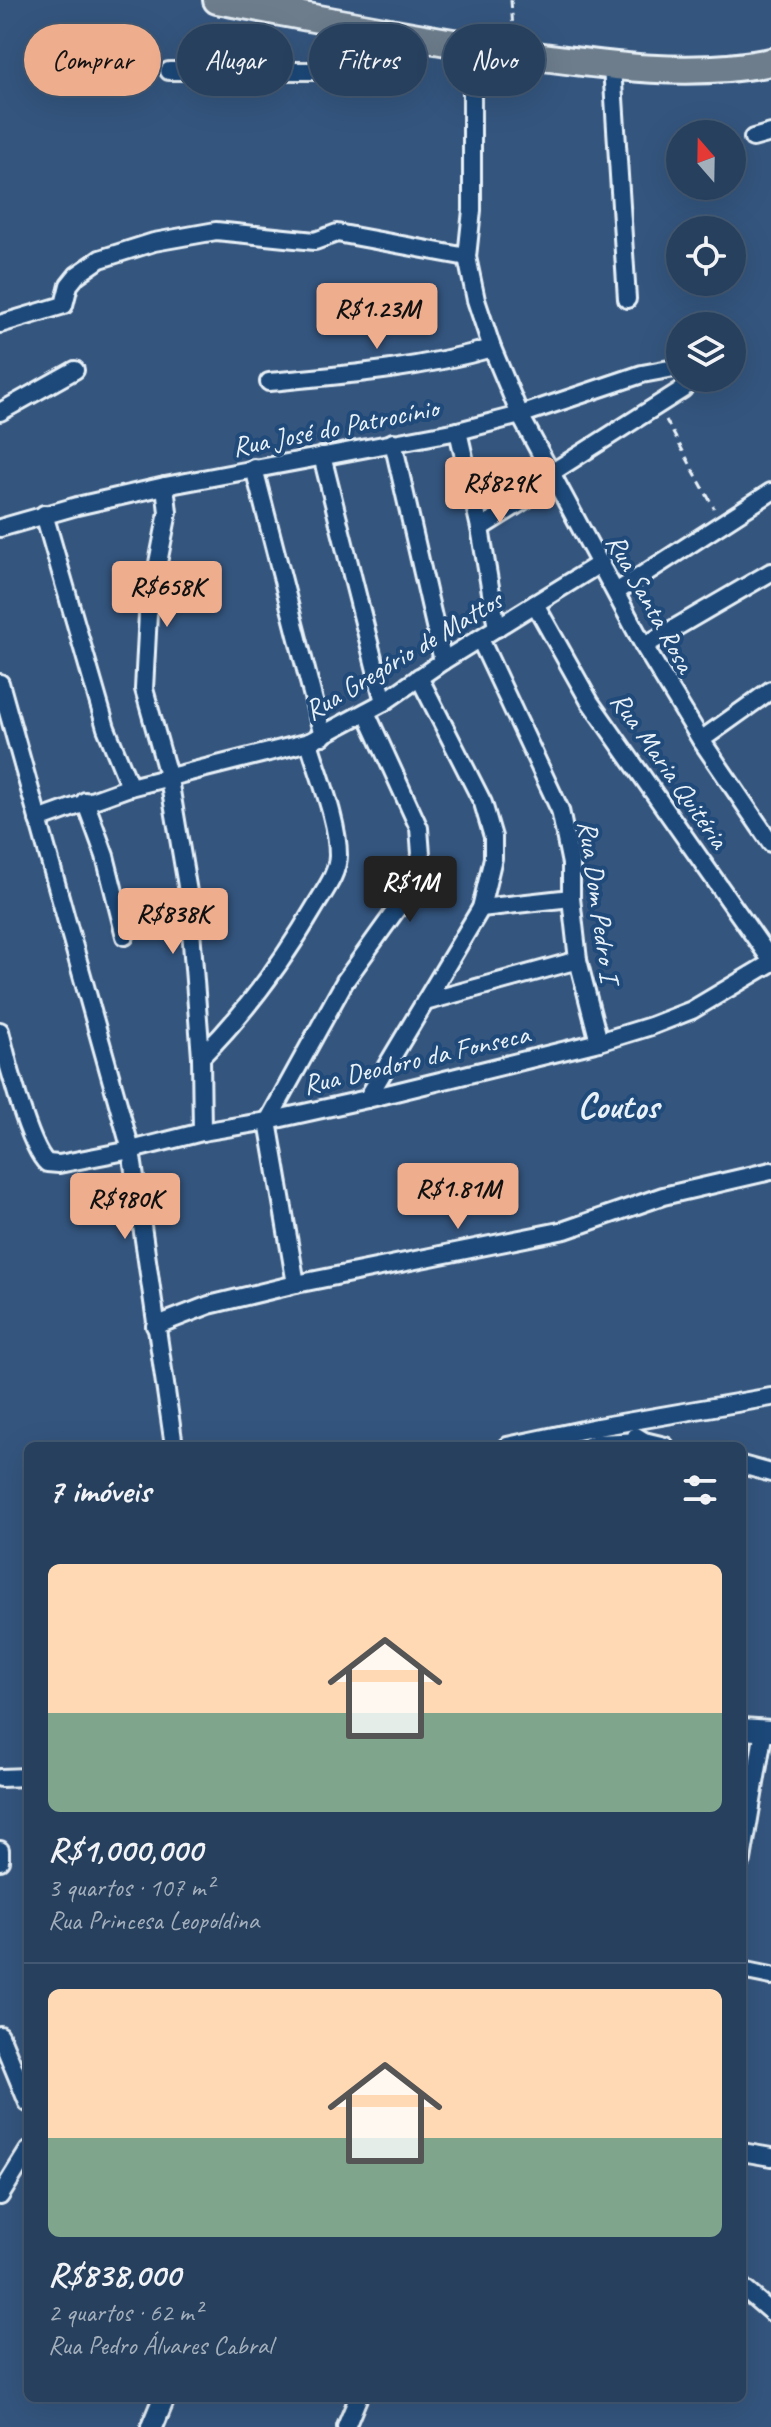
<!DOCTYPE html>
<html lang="pt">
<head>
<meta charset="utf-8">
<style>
  body { margin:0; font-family:Caveat,sans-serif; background:#334b67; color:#f1f3f6; height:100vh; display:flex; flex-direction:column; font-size:30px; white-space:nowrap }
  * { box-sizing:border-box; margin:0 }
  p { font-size:26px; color:#a4afbc }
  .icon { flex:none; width:44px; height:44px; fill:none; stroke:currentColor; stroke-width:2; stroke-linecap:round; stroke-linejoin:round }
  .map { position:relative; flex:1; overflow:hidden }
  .panel { position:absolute; left:24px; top:1442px; width:722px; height:960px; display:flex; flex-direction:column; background:#27405e; border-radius:12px; box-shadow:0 8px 32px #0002,0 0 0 2px #435973 }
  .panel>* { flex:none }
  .hud { position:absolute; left:24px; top:24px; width:724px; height:72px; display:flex; gap:16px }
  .needle { width:52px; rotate:340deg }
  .buttons { position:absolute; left:666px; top:120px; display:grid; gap:16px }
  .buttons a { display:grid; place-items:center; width:80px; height:80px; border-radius:50%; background:#27405e; box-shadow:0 8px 32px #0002,0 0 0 2px #435973; font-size:40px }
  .price { position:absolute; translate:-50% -68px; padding:0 18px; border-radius:8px; background:#eead8d; color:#111; font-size:26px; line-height:52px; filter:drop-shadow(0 2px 4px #0008) }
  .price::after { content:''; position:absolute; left:50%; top:48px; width:24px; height:18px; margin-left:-12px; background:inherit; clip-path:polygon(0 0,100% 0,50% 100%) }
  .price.active { background:#222; color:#fff }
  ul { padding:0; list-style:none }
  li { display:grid; align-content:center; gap:16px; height:424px; padding:0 24px }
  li+li { border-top:2px solid #435973 }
  li span { display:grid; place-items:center; height:248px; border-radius:12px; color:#555 }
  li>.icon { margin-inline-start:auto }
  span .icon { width:144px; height:144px; fill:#fffc; stroke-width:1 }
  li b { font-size:34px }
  h2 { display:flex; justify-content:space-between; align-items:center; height:96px; padding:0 24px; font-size:34px }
  .tag { padding:0 28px; border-radius:36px; background:#27405e; box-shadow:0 8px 32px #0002,0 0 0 2px #435973; font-size:28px; line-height:72px }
  .tag.active { background:#eead8d; color:#111 }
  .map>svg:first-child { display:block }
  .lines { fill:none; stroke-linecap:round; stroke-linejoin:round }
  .minor-casing { stroke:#e8f1f8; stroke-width:22 }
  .tertiary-casing { stroke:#e8f1f8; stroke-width:26 }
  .primary-casing { stroke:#e8f1f8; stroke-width:32 }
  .path { stroke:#e8f1f8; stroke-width:3; stroke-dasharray:8 6; stroke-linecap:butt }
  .minor { stroke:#1f4a7a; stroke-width:16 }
  .tertiary { stroke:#1f4a7a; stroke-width:20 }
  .primary { stroke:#6d7d8c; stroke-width:26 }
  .labels { text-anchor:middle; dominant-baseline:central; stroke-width:8; stroke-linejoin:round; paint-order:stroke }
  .street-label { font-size:28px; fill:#e8f1f8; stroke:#1f4a7a }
  .district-label { font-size:36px; font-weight:bold; fill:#e8f1f8; stroke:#1f4a7a }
</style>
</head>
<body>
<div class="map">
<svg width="771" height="2427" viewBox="0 0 771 2427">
  <rect width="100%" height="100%" fill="#34557e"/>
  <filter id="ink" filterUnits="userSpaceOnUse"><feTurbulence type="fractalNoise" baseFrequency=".0125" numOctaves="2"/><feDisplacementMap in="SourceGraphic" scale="16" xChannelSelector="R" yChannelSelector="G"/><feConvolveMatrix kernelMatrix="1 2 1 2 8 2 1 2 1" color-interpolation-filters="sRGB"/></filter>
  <g filter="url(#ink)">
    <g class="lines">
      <defs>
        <g id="minor">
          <path d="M472,48v162l-5,47 9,43 16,48 28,67 124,231 57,94 70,103"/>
          <path d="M612,67l15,232"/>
          <path d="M169,71h158l14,-5 24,-38"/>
          <path d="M753,138l18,-5"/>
          <path d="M0,324l64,-19 5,-20 8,-10 23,-16 54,-17 62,-11 99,10 22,-8 130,24"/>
          <path d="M269,382c75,-7 150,-13 223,-34"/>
          <path d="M0,412l75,-42"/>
          <path d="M458,431l22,97 17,100"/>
          <path d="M393,442l50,219"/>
          <path d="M322,456l62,246"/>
          <path d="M254,468l69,268"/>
          <path d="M551,473l132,-84 6,-11"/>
          <path d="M165,486l3,26 -20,102 -4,75 25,90 19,113 13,165 1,75"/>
          <path d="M44,514l62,214 24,59"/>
          <path d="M0,528l77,-22 88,-20 293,-55 62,-16 122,-41 38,-7"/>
          <path d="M480,528l75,-47"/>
          <path d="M616,592l155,-100"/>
          <path d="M535,604l55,98 181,258"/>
          <path d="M480,639l80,171 11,54v34l7,62 21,82"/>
          <path d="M644,646l127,-74"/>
          <path d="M0,683l131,467 43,296"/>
          <path d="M701,740l70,-50"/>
          <path d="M85,801l20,55 20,80"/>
          <path d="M38,820l92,-33 179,-45 75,-40 59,-41 158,-98"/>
          <path d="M481,908l90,-10"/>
          <path d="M425,1002l153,-42"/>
          <path d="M0,1031c6,26 29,117 47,132l12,1 72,-14 71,-18 66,-11 99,-22 232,-57 52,-16 41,-16 79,-47"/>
          <path d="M201,1057c45,-45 83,-97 115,-152 9,-15 22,-32 22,-50 0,-34 -19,-79 -29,-113"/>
          <path d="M367,1099l114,-191 12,-50v-21l-10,-34 -64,-126"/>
          <path d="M296,1284l-28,-163 77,-140 69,-96 7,-31 -2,-26 -53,-116"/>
          <path d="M155,1326l54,-21 87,-21 269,-54 98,-34 108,-25"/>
          <path d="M636,1436l8,5 21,5"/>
          <path d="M507,1446l85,-18 179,-31"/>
          <path d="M588,1446l8,-3 48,-2"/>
          <path d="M742,1465l29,8"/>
          <path d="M0,1778l28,-1"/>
          <path d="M0,1850v11"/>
          <path d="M742,1860l22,-130"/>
          <path d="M742,1970l29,6"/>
          <path d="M0,2035l28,68"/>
          <path d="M742,2152l29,5"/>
          <path d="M0,2196l28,-45"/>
          <path d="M742,2287l29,25"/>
          <path d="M346,2427l12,-29"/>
        </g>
        <g id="tertiary">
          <path d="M742,1729l29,2"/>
          <path d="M152,2427l12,-29"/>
        </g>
        <path id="primary" d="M217,0c103,19 207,40 312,55 79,11 162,23 242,7"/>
      </defs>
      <use href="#minor" class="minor-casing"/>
      <use href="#tertiary" class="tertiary-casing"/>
      <use href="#primary" class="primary-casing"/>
      <g class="path">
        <path d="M511,0l2,29"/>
        <path d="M666,420l48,88"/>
      </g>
      <use href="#minor" class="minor"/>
      <use href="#tertiary" class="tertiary"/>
      <use href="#primary" class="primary"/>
    </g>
  </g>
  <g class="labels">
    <g class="street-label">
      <text transform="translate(335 427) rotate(-11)">Rua José do Patrocínio</text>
      <text transform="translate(651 603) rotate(61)">Rua Santa Rosa</text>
      <text transform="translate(403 655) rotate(-31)">Rua Gregório de Mattos</text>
      <text transform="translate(670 770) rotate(55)">Rua Maria Quitéria</text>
      <text transform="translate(599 901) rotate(82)">Rua Dom Pedro I</text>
      <text transform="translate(416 1059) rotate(-13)">Rua Deodoro da Fonseca</text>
    </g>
    <g class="district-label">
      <text x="618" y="1106">Coutos</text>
    </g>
  </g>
</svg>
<div class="buttons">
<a><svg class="needle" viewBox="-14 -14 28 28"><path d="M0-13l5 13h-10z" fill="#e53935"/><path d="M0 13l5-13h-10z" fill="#a4afbc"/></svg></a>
<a><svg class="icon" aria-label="locate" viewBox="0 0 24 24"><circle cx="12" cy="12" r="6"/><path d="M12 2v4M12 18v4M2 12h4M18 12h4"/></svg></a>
<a><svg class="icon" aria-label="layers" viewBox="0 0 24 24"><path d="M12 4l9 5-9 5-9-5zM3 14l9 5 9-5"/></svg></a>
</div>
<b class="price" style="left:377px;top:351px">R$1.23M</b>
<b class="price" style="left:500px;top:525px">R$829K</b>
<b class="price" style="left:167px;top:629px">R$658K</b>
<b class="price active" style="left:410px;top:924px">R$1M</b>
<b class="price" style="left:173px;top:956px">R$838K</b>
<b class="price" style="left:458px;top:1231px">R$1.81M</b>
<b class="price" style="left:125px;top:1241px">R$980K</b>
<div class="hud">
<a class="tag active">Comprar</a>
<a class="tag">Alugar</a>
<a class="tag">Filtros</a>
<a class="tag">Novo</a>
</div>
<section class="panel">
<h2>7 imóveis<svg class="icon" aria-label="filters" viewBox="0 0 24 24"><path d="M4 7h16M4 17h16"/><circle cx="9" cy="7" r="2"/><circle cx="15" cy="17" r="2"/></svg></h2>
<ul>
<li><span style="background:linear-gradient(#ffd9b3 60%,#7fa58c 0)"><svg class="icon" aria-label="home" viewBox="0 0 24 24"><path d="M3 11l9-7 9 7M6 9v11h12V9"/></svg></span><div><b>R$1,000,000</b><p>3 quartos · 107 m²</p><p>Rua Princesa Leopoldina</p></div></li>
<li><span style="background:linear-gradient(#ffd9b3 60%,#7fa58c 0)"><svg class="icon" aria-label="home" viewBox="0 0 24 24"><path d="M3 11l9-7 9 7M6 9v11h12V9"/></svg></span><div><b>R$838,000</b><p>2 quartos · 62 m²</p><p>Rua Pedro Álvares Cabral</p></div></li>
</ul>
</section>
</div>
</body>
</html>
